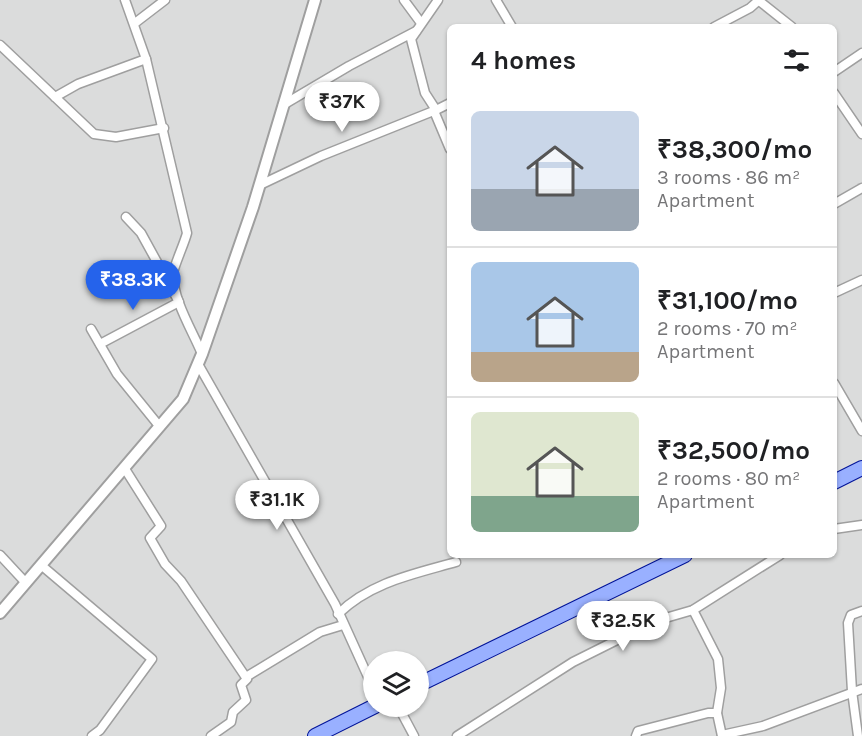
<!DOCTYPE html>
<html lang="en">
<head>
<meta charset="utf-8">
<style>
  body { margin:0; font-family:Karla,sans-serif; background:#f2f2f2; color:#202124; height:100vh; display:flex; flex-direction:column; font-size:22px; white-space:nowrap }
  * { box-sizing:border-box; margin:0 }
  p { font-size:20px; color:#757577 }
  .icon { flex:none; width:33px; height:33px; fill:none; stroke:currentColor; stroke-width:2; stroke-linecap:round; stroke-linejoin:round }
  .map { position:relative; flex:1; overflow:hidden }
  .side { position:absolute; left:447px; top:24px; width:390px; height:534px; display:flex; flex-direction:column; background:#fff; border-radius:9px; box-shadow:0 2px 4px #0004 }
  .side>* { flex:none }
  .controls { position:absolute; left:363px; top:651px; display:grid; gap:12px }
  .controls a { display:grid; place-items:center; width:66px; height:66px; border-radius:50%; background:#fff; box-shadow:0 2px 4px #0004; font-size:30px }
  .price { position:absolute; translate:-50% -51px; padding:0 14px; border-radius:21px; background:#fff; color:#222; font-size:20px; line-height:39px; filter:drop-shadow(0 2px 3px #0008) }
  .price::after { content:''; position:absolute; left:50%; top:36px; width:18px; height:14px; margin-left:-9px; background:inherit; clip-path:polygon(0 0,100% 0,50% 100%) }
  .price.selected { background:#2563eb; color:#fff }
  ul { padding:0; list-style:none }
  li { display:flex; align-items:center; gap:18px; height:150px; padding:0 24px }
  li+li { border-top:2px solid #e0e0e0 }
  li span { display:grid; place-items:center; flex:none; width:168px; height:120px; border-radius:9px; color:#555 }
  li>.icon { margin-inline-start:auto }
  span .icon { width:72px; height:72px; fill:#fffc; stroke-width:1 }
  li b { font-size:26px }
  h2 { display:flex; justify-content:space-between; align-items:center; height:72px; padding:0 24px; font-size:26px }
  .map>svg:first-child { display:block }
  .residential { fill:#dbdcdc; fill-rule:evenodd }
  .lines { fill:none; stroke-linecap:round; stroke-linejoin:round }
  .minor-casing { stroke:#9f9f9f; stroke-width:11 }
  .tertiary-casing { stroke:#9f9f9f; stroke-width:14 }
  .primary-casing { stroke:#001398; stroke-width:16 }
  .minor { stroke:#fff; stroke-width:8 }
  .tertiary { stroke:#fff; stroke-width:10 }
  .primary { stroke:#99b0ff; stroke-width:14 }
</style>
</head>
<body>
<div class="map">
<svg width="862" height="736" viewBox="0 0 862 736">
  <rect width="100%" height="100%" fill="#e4e5f0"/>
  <path class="residential" d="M0,0h862v736h-862zM450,27h384v528h-384zM374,662h44v44h-44z"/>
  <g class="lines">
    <defs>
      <g id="minor">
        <path d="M125,0l21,59 41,174c-2,9 -14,35 -14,41 0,26 19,56 29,80"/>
        <path d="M404,0l17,23"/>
        <path d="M438,0l-27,39 14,54 11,17 14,-7"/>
        <path d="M496,0l16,27"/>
        <path d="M758,0l34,27"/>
        <path d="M135,23l30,-23"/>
        <path d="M714,27l36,-19 9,-8"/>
        <path d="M0,45l94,89 22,3 48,-9"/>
        <path d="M834,72l28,-19"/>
        <path d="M834,93l28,41"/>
        <path d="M55,97l23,-13 68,-25"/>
        <path d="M283,105l66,-39 67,-35"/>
        <path d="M434,111l16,38"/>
        <path d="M260,185l61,-29 115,-46"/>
        <path d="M834,204l28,-16"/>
        <path d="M834,293l28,-13"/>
        <path d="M91,329l26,45 43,53"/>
        <path d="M100,344l79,-42 -38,-69 -15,-16"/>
        <path d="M198,364l137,240 39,86"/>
        <path d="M834,383l28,48"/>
        <path d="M125,469l36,57 -11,12 15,26 16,17 66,98 -6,6 5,15 -13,12 -2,10 -20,14"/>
        <path d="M834,529l28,-4"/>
        <path d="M0,555l26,28"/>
        <path d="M41,565l111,94 -52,71 -8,6"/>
        <path d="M693,610l25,49 3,29 -4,25 5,23"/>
        <path d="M338,614c33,-32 76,-40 118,-52"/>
        <path d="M246,677l74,-45 23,-7"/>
        <path d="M398,706l16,30"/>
        <path d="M722,735l41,-9 99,-37"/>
        <path d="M457,736l116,-74 82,-41 38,-11 87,-55"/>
        <path d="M636,736l2,-5 70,-18h9"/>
        <path d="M858,736l-6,-45 -4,-68 3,-8 11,-4"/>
      </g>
      <path id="tertiary" d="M0,613l183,-214 19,-45 51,-147 62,-207"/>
      <g id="primary">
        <path d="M834,482l28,-14"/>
        <path d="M418,685l267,-130"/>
        <path d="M315,736l60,-30"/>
      </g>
    </defs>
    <use href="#minor" class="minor-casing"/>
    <use href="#tertiary" class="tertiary-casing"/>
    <use href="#primary" class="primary-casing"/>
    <use href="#minor" class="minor"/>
    <use href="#tertiary" class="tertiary"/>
    <use href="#primary" class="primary"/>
  </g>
</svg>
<div class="controls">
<a><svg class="icon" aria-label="layers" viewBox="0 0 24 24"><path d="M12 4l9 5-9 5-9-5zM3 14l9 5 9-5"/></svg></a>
</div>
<b class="price" style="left:342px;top:133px">₹37K</b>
<b class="price selected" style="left:133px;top:311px">₹38.3K</b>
<b class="price" style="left:277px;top:531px">₹31.1K</b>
<b class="price" style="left:623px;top:652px">₹32.5K</b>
<section class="side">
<h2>4 homes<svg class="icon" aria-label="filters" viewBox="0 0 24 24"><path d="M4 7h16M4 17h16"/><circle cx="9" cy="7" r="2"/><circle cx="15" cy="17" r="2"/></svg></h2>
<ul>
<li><span style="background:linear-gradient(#c9d6e8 65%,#9aa5b1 0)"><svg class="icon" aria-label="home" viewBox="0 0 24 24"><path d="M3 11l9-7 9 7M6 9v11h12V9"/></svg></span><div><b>₹38,300/mo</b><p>3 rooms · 86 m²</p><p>Apartment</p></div></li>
<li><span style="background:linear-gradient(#a9c7e8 75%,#b9a48a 0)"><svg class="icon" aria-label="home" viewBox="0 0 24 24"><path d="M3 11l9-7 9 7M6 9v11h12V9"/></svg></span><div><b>₹31,100/mo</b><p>2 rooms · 70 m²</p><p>Apartment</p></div></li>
<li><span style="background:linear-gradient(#dfe7d0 70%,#7fa58c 0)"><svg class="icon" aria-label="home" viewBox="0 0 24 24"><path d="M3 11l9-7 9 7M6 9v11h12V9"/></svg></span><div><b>₹32,500/mo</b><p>2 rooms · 80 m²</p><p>Apartment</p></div></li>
</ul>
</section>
</div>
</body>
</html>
